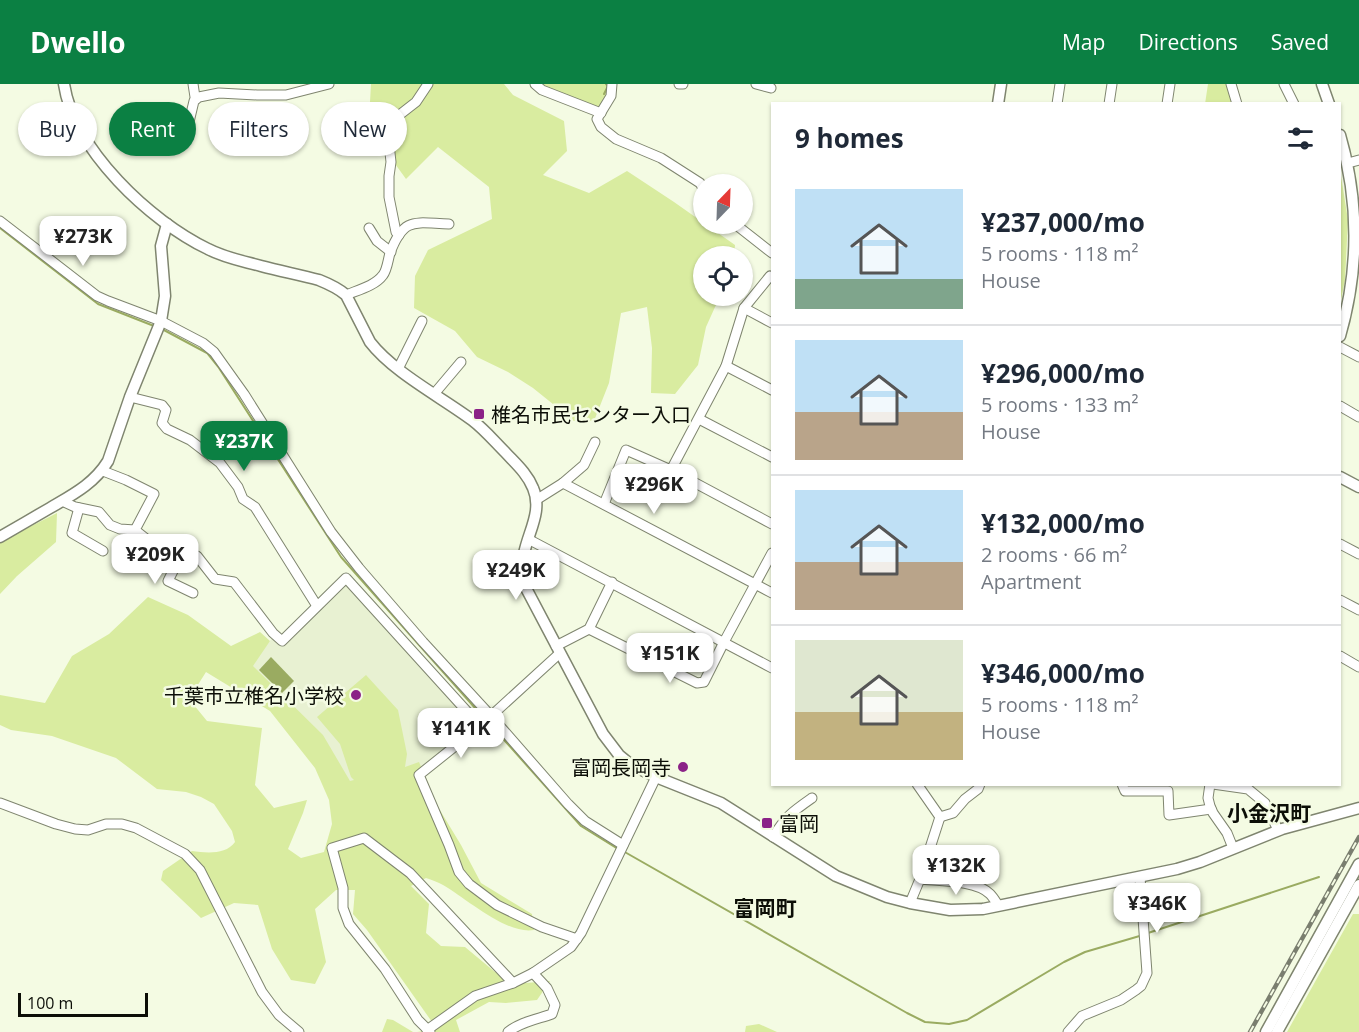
<!DOCTYPE html>
<html lang="en">
<head>
<meta charset="utf-8">
<style>
  body { margin:0; font-family:"Open Sans","Noto Sans JP",sans-serif; background:#f2f2f3; color:#1f2937; height:100vh; display:flex; flex-direction:column; font-size:22px; white-space:nowrap }
  * { box-sizing:border-box; margin:0 }
  p { font-size:20px; color:#747a83 }
  .icon { flex:none; width:33px; height:33px; fill:none; stroke:currentColor; stroke-width:2; stroke-linecap:round; stroke-linejoin:round }
  .map { position:relative; flex:1; overflow:hidden }
  .panel { position:absolute; left:771px; top:18px; width:570px; height:684px; display:flex; flex-direction:column; background:#fff; border-radius:0px; box-shadow:0 2px 4px #0004 }
  .panel>* { flex:none }
  .guide { position:absolute; left:18px; top:18px; width:570px; height:54px; display:flex; gap:12px }
  .needle { width:39px; rotate:23deg }
  .controls { position:absolute; left:693px; top:90px; display:grid; gap:12px }
  .controls a { display:grid; place-items:center; width:60px; height:60px; border-radius:50%; background:#fff; box-shadow:0 2px 4px #0004; font-size:30px }
  .scale { position:absolute; left:18px; bottom:15px; width:130px; box-sizing:border-box; padding-left:6px; border:3px solid #0c0e07; border-top:0; font-size:16px; line-height:21px; white-space:nowrap; color:#0c0e07; -webkit-text-stroke:4px #f4fbe3; paint-order:stroke }
  .price { position:absolute; translate:-50% -51px; padding:0 14px; border-radius:12px; background:#fff; color:#222; font-size:20px; line-height:39px; filter:drop-shadow(0 2px 3px #0008) }
  .price::after { content:''; position:absolute; left:50%; top:36px; width:18px; height:14px; margin-left:-9px; background:inherit; clip-path:polygon(0 0,100% 0,50% 100%) }
  .price.selected { background:#0b8043; color:#fff }
  ul { padding:0; list-style:none }
  li { display:flex; align-items:center; gap:18px; height:150px; padding:0 24px }
  li+li { border-top:2px solid #e0e1e3 }
  li span { display:grid; place-items:center; flex:none; width:168px; height:120px; border-radius:0px; color:#555 }
  li>.icon { margin-inline-start:auto }
  span .icon { width:72px; height:72px; fill:#fffc; stroke-width:1 }
  li b { font-size:26px }
  h2 { display:flex; justify-content:space-between; align-items:center; height:72px; padding:0 24px; font-size:26px }
  .chip { padding:0 21px; border-radius:27px; background:#fff; box-shadow:0 2px 4px #0004; font-size:21px; line-height:54px }
  .chip.selected { background:#0b8043; color:#fff }
  header { display:flex; align-items:center; gap:36px; box-sizing:border-box; height:84px; padding:0 30px; background:#0b8043; color:#fff }
  header strong { font-size:28px }
  nav { display:flex; gap:33px; margin-inline-start:auto; font-size:21px }
  .map>svg:first-child { display:block }
  .built { fill:#e8f1d2 }
  .green { fill:#d9eca0; fill-rule:evenodd }
  .water { fill:#9aab61 }
  .lines { fill:none; stroke-linecap:round; stroke-linejoin:round }
  .stream { stroke:#9aab61; stroke-width:2 }
  .minor-casing { stroke:#7f856f; stroke-width:11 }
  .tertiary-casing { stroke:#7f856f; stroke-width:13 }
  .minor { stroke:#fff; stroke-width:9 }
  .tertiary { stroke:#fff; stroke-width:10 }
  .rail-casing { stroke:#7a7e6f; stroke-width:4.5 }
  .rail { stroke:#f4fbe3; stroke-width:2; stroke-dasharray:7; stroke-linecap:butt }
  .poi-dot { fill:#8b2287; stroke:#f4fbe3; stroke-width:2 }
  .labels { text-anchor:middle; dominant-baseline:central; stroke-width:5; stroke-linejoin:round; paint-order:stroke }
  .poi-label { font-size:20px; fill:#0c0e07; stroke:#f4fbe3; text-anchor:start }
  .neighbourhood-label { font-size:21px; font-weight:bold; fill:#0c0e07; stroke:#f4fbe3 }
</style>
</head>
<body>
<header>
<strong>Dwello</strong>
<nav><a>Map</a><a>Directions</a><a>Saved</a></nav>
</header>
<div class="map">
<svg width="1359" height="948" viewBox="0 0 1359 948">
  <rect width="100%" height="100%" fill="#f4fbe3"/>
  <path class="built" d="M344,499l130,141 -1,6 -113,86 -119,-149 33,-30 7,7z"/>
  <g class="green">
    <path d="M371,0h133l9,11 51,26 3,30 -24,24 46,18 38,-22 47,31 61,43 -1,11h-30v40h16l-14,31 -8,38 -23,29 -24,-1 1,-45 -5,-41 -26,6 -12,70 -15,38h-20l-41,-33 -25,-16 -31,-15 -22,-26 -41,-23 1,-32 13,-26 64,-31 -3,-32 -51,-40 -32,32 -21,-29 -15,-48z"/>
    <path d="M538,0h71v6l-11,19z"/>
    <path d="M1208,0h19l6,19 -28,1z"/>
    <path d="M1340,86l8,50 -3,60 -5,25z"/>
    <path d="M57,429l-1,29 -39,34 -17,18v-52z"/>
    <path d="M148,513l40,18 43,31 29,-14 10,9 -17,25 70,69 27,46 4,-1 -3,-3 -11,-33 -23,-27 49,-42 32,35 9,44 -2,13 14,-5 19,45 23,38 20,38 51,31 2,16c-27,5 -67,-31 -91,-45 -5,-3 -11,-5 -17,-7l-15,8 18,18 -3,29 15,13 24,1 30,25 31,11 24,-2 -13,19 -31,3 -17,-1 -33,18 4,12h-43l20,-3 -70,-99 -14,-16 2,-24h-19l-21,19 11,53 -11,22 -24,-4 -19,-31 -14,-44 -24,-2 -33,15 -40,-38 2,-9 29,-20c14,2 34,4 43,-9l-3,-11 -18,-27 -13,-7 -15,-5 -29,-3 -41,-31 -64,-22 -41,-6 -11,-5v-30l45,8 27,-47 37,-22zM206,588l64,39 45,57 14,32 3,24 -8,28 -23,6 -13,-9 15,-36 4,-13 -33,8 -19,-23 7,-57 -55,-7 -18,-22z"/>
    <path d="M1353,830h6v118h-72z"/>
    <path d="M387,935l6,1 20,12h-31z"/>
    <path d="M759,940l18,8h-32l1,-6z"/>
  </g>
  <path class="water" d="M271,573l23,24 -12,12 -23,-23z"/>
  <g class="lines">
    <g class="stream">
      <path d="M604,10l4,-8 -2,-2"/>
      <path d="M0,144l98,76 56,22"/>
      <path d="M162,245l45,24 12,15 122,189 143,161"/>
      <path d="M488,638l93,104 37,23"/>
      <path d="M623,767l284,162 18,9 24,2 18,-4 97,-58 21,-10 58,-17"/>
      <path d="M1148,849l171,-56"/>
    </g>
    <defs>
      <g id="minor">
        <path d="M193,0l2,13 1,2"/>
        <path d="M535,0l7,6 59,23"/>
        <path d="M612,0l-1,12 -14,23 4,8 15,12 45,19 39,25 4,7"/>
        <path d="M679,0h4"/>
        <path d="M756,0l15,4"/>
        <path d="M1231,0l6,20"/>
        <path d="M1284,0l10,20"/>
        <path d="M1057,20l3,-20"/>
        <path d="M1109,20l3,-20"/>
        <path d="M1167,20l3,-20"/>
        <path d="M189,38l5,-21 5,-4 20,-4 38,2h29l43,-11"/>
        <path d="M1348,79l11,-3"/>
        <path d="M0,137l97,75 11,5 53,20 42,22 11,9 30,42 87,138 28,36 64,74 68,74 77,88 17,17 38,24"/>
        <path d="M735,140l37,29"/>
        <path d="M369,144l8,13 14,11"/>
        <path d="M399,151l-3,-3 -7,-35v-21l2,-14 -3,-27 4,-12 6,-7 18,-14 12,-18"/>
        <path d="M346,211c12,-5 29,-9 37,-20 4,-5 5,-15 7,-22 14,-37 25,-30 59,-29"/>
        <path d="M744,224l28,15"/>
        <path d="M1340,263l19,10"/>
        <path d="M726,282l46,24"/>
        <path d="M398,285l24,-48"/>
        <path d="M434,310l27,-32"/>
        <path d="M130,313l32,8 4,5 -4,13 5,6 23,11 30,23 18,24 5,12 12,8 62,99"/>
        <path d="M1340,322l19,11"/>
        <path d="M699,335l73,38"/>
        <path d="M671,386l55,-104 18,-58 26,-32 2,1"/>
        <path d="M103,387l23,9 28,14 -19,36 19,15 30,11h13l18,23 19,3 39,51 9,8 64,-63 126,139 5,8 -3,6 -55,44 30,70 10,27 10,12 28,21 45,22 35,12"/>
        <path d="M563,399l21,-18 11,-23"/>
        <path d="M536,416l27,-17 209,110"/>
        <path d="M62,417l13,6 24,5 11,13 10,4 15,1"/>
        <path d="M604,420l22,-54 45,20 101,54"/>
        <path d="M79,424l-7,25 31,18"/>
        <path d="M528,455l244,129"/>
        <path d="M1340,460l19,10"/>
        <path d="M181,471l-13,26 25,12"/>
        <path d="M1340,516l19,10"/>
        <path d="M589,545l108,54 7,-1 20,-40 48,-89"/>
        <path d="M556,562l33,-17 23,-47"/>
        <path d="M1340,572l19,11"/>
        <path d="M477,641l14,-9 69,-63"/>
        <path d="M917,700l23,33"/>
        <path d="M1122,700l3,7h43l1,24 42,-6"/>
        <path d="M1210,700l-2,14 2,8 3,7 14,20 6,15"/>
        <path d="M1213,700l35,5 17,14 13,27"/>
        <path d="M0,719l56,21 19,5 13,1 18,-6h16l14,4 49,26 15,16 62,122 17,23 20,17"/>
        <path d="M940,733l13,-4 12,-14 13,-10 2,-5"/>
        <path d="M773,753c13,-21 19,-25 39,-39"/>
        <path d="M920,795c19,2 56,1 70,15 3,3 6,8 8,11"/>
        <path d="M910,819l10,-24 20,-62"/>
        <path d="M427,946l48,-34 38,-13 20,-10 38,-26 10,-14 75,-156"/>
        <path d="M430,948l-12,-12 -33,-51 -36,-45 -6,-16v-20l-11,-40 32,-10 46,35 103,110"/>
        <path d="M508,948c12,-10 30,-13 44,-18l3,-9 -8,-17 -14,-15"/>
        <path d="M1068,948l14,-16 39,-16 15,-10 5,-4 6,-13 -7,-96"/>
      </g>
      <g id="tertiary">
        <path d="M64,0c10,66 86,137 144,165 17,9 35,12 53,17 19,5 39,9 58,14 10,4 19,8 27,15l24,47c23,30 71,55 102,78 12,9 22,21 33,32 10,11 22,21 28,36 10,23 -5,44 -9,66 -3,13 -1,24 3,36l76,144 16,21 11,9 26,13 65,26 115,73 51,21 23,6 40,7 33,-1 194,-40 23,-7 82,-33 77,-21"/>
        <path d="M1322,0l7,20"/>
        <path d="M998,20l3,-20"/>
        <path d="M1340,51c19,66 19,135 0,201"/>
        <path d="M1340,393l19,10"/>
        <path d="M0,453c17,-10 33,-19 50,-29 22,-13 44,-24 58,-47l22,-64 31,-76 4,-25 -4,-50 6,-22"/>
        <path d="M1266,948l93,-168"/>
        <path d="M1277,948l82,-147"/>
      </g>
    </defs>
    <use href="#minor" class="minor-casing"/>
    <use href="#tertiary" class="tertiary-casing"/>
    <use href="#minor" class="minor"/>
    <use href="#tertiary" class="tertiary"/>
    <defs>
      <path id="rail" d="M1250,948l109,-195"/>
    </defs>
    <use href="#rail" class="rail-casing"/>
    <use href="#rail" class="rail"/>
  </g>
  <g class="poi-dot">
    <rect x="473" y="324" width="12" height="12" rx="3"/>
    <circle cx="356" cy="611" r="6"/>
    <circle cx="683" cy="683" r="6"/>
    <rect x="761" y="733" width="12" height="12" rx="3"/>
  </g>
  <g class="labels">
    <g class="poi-label">
      <text x="491" y="330">椎名市民センター入口</text>
      <text x="344" y="611" text-anchor="end">千葉市立椎名小学校</text>
      <text x="671" y="683" text-anchor="end">富岡長岡寺</text>
      <text x="779" y="739">富岡</text>
    </g>
    <g class="neighbourhood-label">
      <text x="1269" y="729">小金沢町</text>
      <text x="765" y="824">富岡町</text>
    </g>
  </g>
</svg>
<div class="controls">
<a><svg class="needle" viewBox="-14 -14 28 28"><path d="M0-13l5 13h-10z" fill="#e53935"/><path d="M0 13l5-13h-10z" fill="#747a83"/></svg></a>
<a><svg class="icon" aria-label="locate" viewBox="0 0 24 24"><circle cx="12" cy="12" r="6"/><path d="M12 2v4M12 18v4M2 12h4M18 12h4"/></svg></a>
</div>
<div class="scale">100 m</div>
<b class="price" style="left:83px;top:183px">¥273K</b>
<b class="price selected" style="left:244px;top:388px">¥237K</b>
<b class="price" style="left:654px;top:431px">¥296K</b>
<b class="price" style="left:155px;top:501px">¥209K</b>
<b class="price" style="left:516px;top:517px">¥249K</b>
<b class="price" style="left:670px;top:600px">¥151K</b>
<b class="price" style="left:461px;top:675px">¥141K</b>
<b class="price" style="left:956px;top:812px">¥132K</b>
<b class="price" style="left:1157px;top:850px">¥346K</b>
<div class="guide">
<a class="chip">Buy</a>
<a class="chip selected">Rent</a>
<a class="chip">Filters</a>
<a class="chip">New</a>
</div>
<section class="panel">
<h2>9 homes<svg class="icon" aria-label="filters" viewBox="0 0 24 24"><path d="M4 7h16M4 17h16"/><circle cx="9" cy="7" r="2"/><circle cx="15" cy="17" r="2"/></svg></h2>
<ul>
<li><span style="background:linear-gradient(#bfe0f5 75%,#7fa58c 0)"><svg class="icon" aria-label="home" viewBox="0 0 24 24"><path d="M3 11l9-7 9 7M6 9v11h12V9"/></svg></span><div><b>¥237,000/mo</b><p>5 rooms · 118 m²</p><p>House</p></div></li>
<li><span style="background:linear-gradient(#bfe0f5 60%,#b9a48a 0)"><svg class="icon" aria-label="home" viewBox="0 0 24 24"><path d="M3 11l9-7 9 7M6 9v11h12V9"/></svg></span><div><b>¥296,000/mo</b><p>5 rooms · 133 m²</p><p>House</p></div></li>
<li><span style="background:linear-gradient(#bfe0f5 60%,#b9a48a 0)"><svg class="icon" aria-label="home" viewBox="0 0 24 24"><path d="M3 11l9-7 9 7M6 9v11h12V9"/></svg></span><div><b>¥132,000/mo</b><p>2 rooms · 66 m²</p><p>Apartment</p></div></li>
<li><span style="background:linear-gradient(#dfe7d0 60%,#c2b280 0)"><svg class="icon" aria-label="home" viewBox="0 0 24 24"><path d="M3 11l9-7 9 7M6 9v11h12V9"/></svg></span><div><b>¥346,000/mo</b><p>5 rooms · 118 m²</p><p>House</p></div></li>
</ul>
</section>
</div>
</body>
</html>
